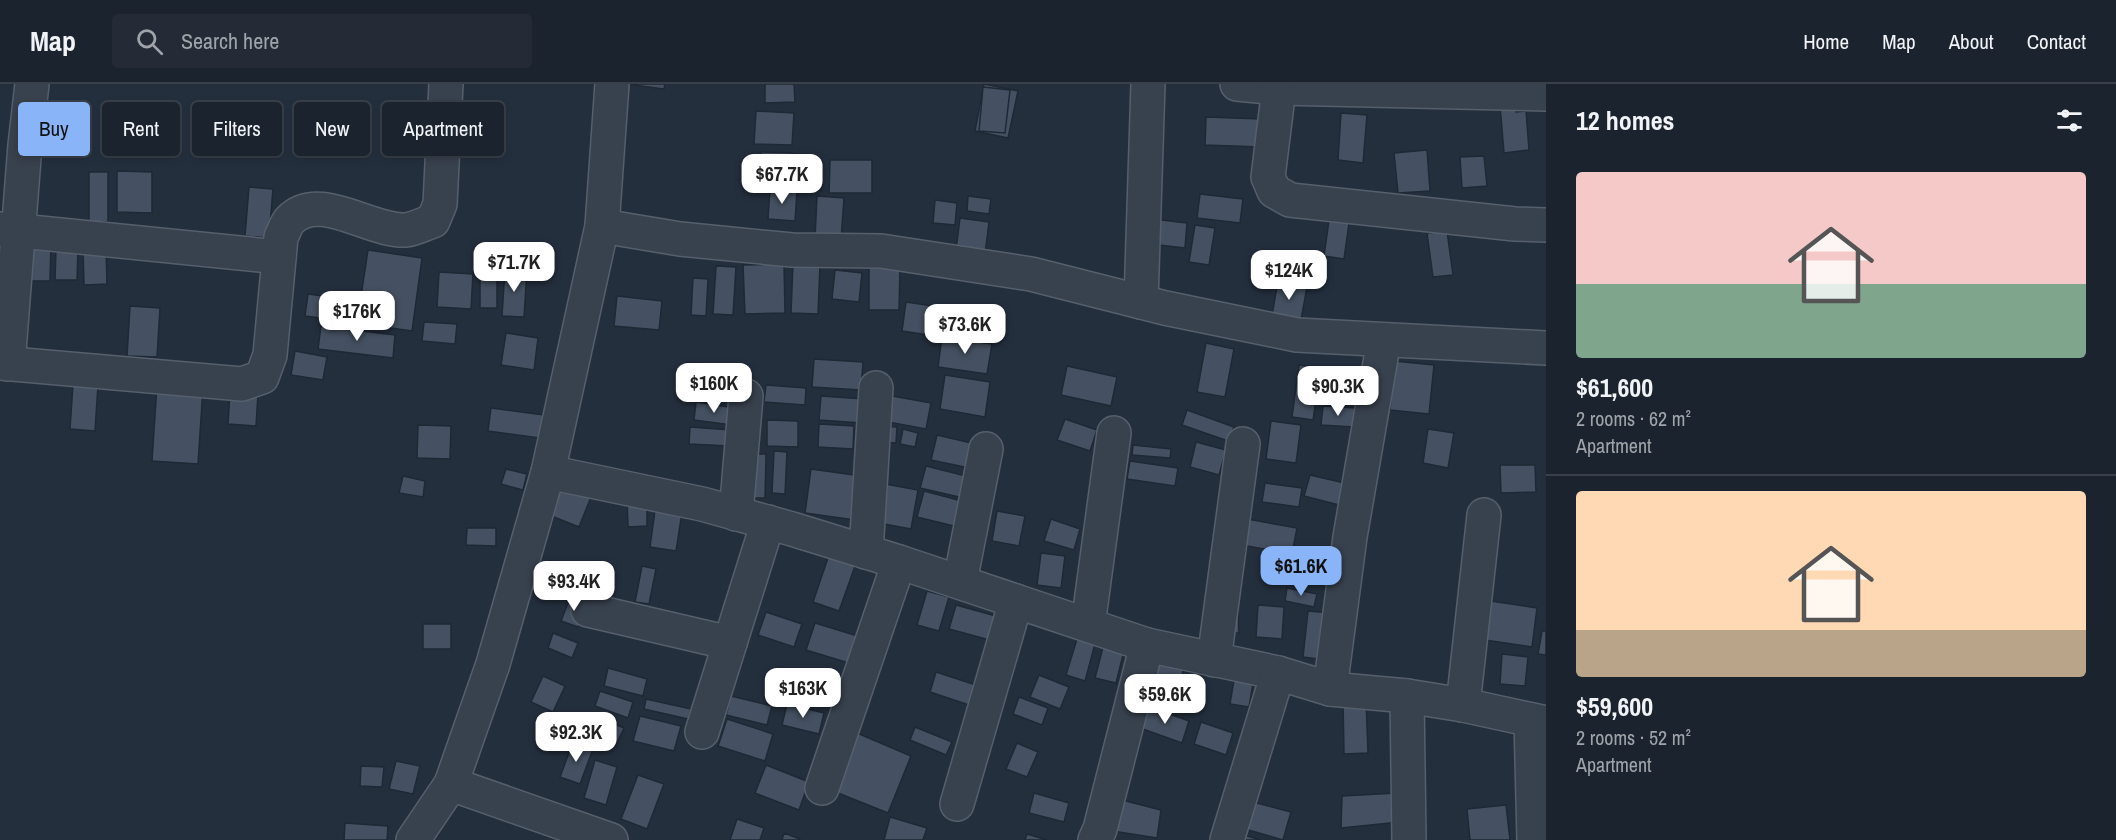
<!DOCTYPE html>
<html lang="en">
<head>
<meta charset="utf-8">
<style>
  body { margin:0; font-family:"Archivo Narrow",sans-serif; background:#242b36; color:#f1f3f6; height:100vh; display:flex; flex-direction:column; font-size:22px; white-space:nowrap }
  * { box-sizing:border-box; margin:0 }
  p { font-size:20px; color:#a0a4aa }
  .icon { flex:none; width:33px; height:33px; fill:none; stroke:currentColor; stroke-width:2; stroke-linecap:round; stroke-linejoin:round }
  .map { position:relative; flex:1; overflow:hidden }
  .details { display:flex; flex-direction:column; background:#1b232e; width:570px }
  .details>* { flex:none }
  .hud { position:absolute; left:18px; top:18px; width:570px; height:54px; display:flex; gap:12px }
  .price { position:absolute; translate:-50% -51px; padding:0 14px; border-radius:12px; background:#fff; color:#222; font-size:20px; line-height:39px; filter:drop-shadow(0 2px 3px #0008) }
  .price::after { content:''; position:absolute; left:50%; top:36px; width:18px; height:14px; margin-left:-9px; background:inherit; clip-path:polygon(0 0,100% 0,50% 100%) }
  .price.on { background:#8ab4f8; color:#111 }
  ul { padding:0; list-style:none }
  li { display:grid; align-content:center; gap:12px; height:318px; padding:0 30px }
  li+li { border-top:2px solid #39404a }
  li span { display:grid; place-items:center; height:186px; border-radius:6px; color:#555 }
  li>.icon { margin-inline-start:auto }
  span .icon { width:108px; height:108px; fill:#fffc; stroke-width:1 }
  li b { font-size:26px }
  h2 { display:flex; justify-content:space-between; align-items:center; height:72px; padding:0 30px; font-size:26px }
  .chip { padding:0 21px; border-radius:6px; background:#1b232e; box-shadow:0 3px 9px #0003,0 0 0 2px #39404a; font-size:21px; line-height:54px }
  .chip.on { background:#8ab4f8; color:#111 }
  header { display:flex; align-items:center; gap:36px; box-sizing:border-box; height:84px; padding:0 30px; background:#1b232e; border-bottom:2px solid #39404a }
  header strong { font-size:28px }
  nav { display:flex; gap:33px; margin-inline-start:auto; font-size:21px }
  .search { width:420px; height:54px; background:#242b36; display:flex; align-items:center; gap:15px; box-sizing:border-box; padding:0 21px; border-radius:6px; color:#a0a4aa; font-size:22px }
  main { display:flex; flex:1; min-height:0 }
  .map>svg:first-child { display:block }
  .building { fill:#455162; stroke:#1f2835; stroke-width:1.5 }
  .lines { fill:none; stroke-linecap:round; stroke-linejoin:round }
  .minor-casing { stroke:#565f6c; stroke-width:36 }
  .minor { stroke:#38414e; stroke-width:33 }
</style>
</head>
<body>
<header>
<strong>Map</strong>
<div class="search"><svg class="icon" aria-label="search" viewBox="0 0 24 24"><circle cx="10" cy="10" r="6"/><path d="M15 15l6 6"/></svg>Search here</div>
<nav><a>Home</a><a>Map</a><a>About</a><a>Contact</a></nav>
</header>
<main>
<div class="map">
<svg width="1546" height="756" viewBox="0 0 1546 756">
  <rect width="100%" height="100%" fill="#242f3e"/>
  <g class="building">
    <path d="M626,0h39l-1,5z"/>
    <path d="M765,0h29l1,18 -30,1z"/>
    <path d="M984,0l34,7 -10,47 -33,-7z"/>
    <path d="M983,3l27,3 -5,43 -26,-2z"/>
    <path d="M1515,19l1,9 10,-1 3,39 -25,3 -4,-48z"/>
    <path d="M756,27l38,2 -2,32 -38,-1z"/>
    <path d="M1341,29l26,2 -4,48 -25,-3z"/>
    <path d="M1206,33l56,2 -1,28 -56,-2z"/>
    <path d="M1427,66l3,41 -32,2 -4,-40z"/>
    <path d="M761,68l31,1 -1,33 -31,-1z"/>
    <path d="M1484,72l3,30 -25,2 -2,-31z"/>
    <path d="M830,76h42v33h-43z"/>
    <path d="M117,87l35,1v41l-35,-1z"/>
    <rect x="89" y="88" width="19" height="50"/>
    <path d="M249,103l24,2 -4,49 -24,-2z"/>
    <path d="M770,105l27,2 -2,30 -27,-2z"/>
    <path d="M1200,110l43,5 -3,24 -43,-5z"/>
    <path d="M817,112l27,2 -3,42 -26,-2z"/>
    <path d="M968,112l23,3 -2,15 -22,-3z"/>
    <path d="M935,116l22,3 -2,22 -22,-2z"/>
    <path d="M1331,122l20,3 -7,50 -20,-3z"/>
    <path d="M960,134l29,4 -4,32 -29,-4z"/>
    <path d="M1153,135l34,4 -2,25 -35,-4z"/>
    <path d="M1195,141l20,3 -6,37 -20,-3z"/>
    <path d="M1447,147l6,44 -20,2 -6,-44z"/>
    <path d="M32,157l19,1 -1,39h-19z"/>
    <path d="M106,164l1,36 -23,1 -1,-36z"/>
    <path d="M56,165h22l-1,31h-22z"/>
    <path d="M368,166l54,8 -10,73 -55,-8z"/>
    <path d="M793,179l27,1 -2,50 -27,-1z"/>
    <path d="M784,180l1,49 -40,1 -2,-49z"/>
    <rect x="480" y="181" width="17" height="43"/>
    <path d="M716,182l20,1 -3,48 -20,-1z"/>
    <path d="M869,184h31l-1,42h-30z"/>
    <path d="M505,185l22,1 -3,47 -22,-1z"/>
    <path d="M835,186l27,3 -3,29 -27,-3z"/>
    <path d="M439,188l34,2 -2,35 -34,-2z"/>
    <path d="M693,194l15,1 -2,37 -15,-1z"/>
    <path d="M1278,197l29,6 -6,33 -29,-5z"/>
    <path d="M308,210l38,5 -3,22 -38,-5z"/>
    <path d="M617,212l45,5 -3,29 -45,-4z"/>
    <path d="M906,218l40,6 -4,29 -40,-6z"/>
    <path d="M130,222l30,2 -3,49 -30,-1z"/>
    <path d="M424,238l33,2 -2,20 -33,-3z"/>
    <path d="M321,242l74,9 -2,23 -75,-9z"/>
    <path d="M506,249l32,5 -4,32 -33,-5z"/>
    <path d="M942,253l50,7 -5,30 -49,-7z"/>
    <path d="M1206,259l28,6 -9,48 -28,-5z"/>
    <path d="M295,267l32,6 -4,23 -32,-5z"/>
    <path d="M814,275l49,3 -2,28 -49,-3z"/>
    <path d="M1394,277l40,4 -5,49 -39,-4z"/>
    <path d="M686,278l47,4 -1,17 -48,-5z"/>
    <path d="M1299,281l22,3 -8,52 -21,-3z"/>
    <path d="M1067,282l50,11 -6,29 -50,-11z"/>
    <path d="M945,291l45,7 -5,35 -45,-8z"/>
    <path d="M73,300l25,1 -3,46 -25,-2z"/>
    <path d="M157,301l46,3 -5,76 -46,-3z"/>
    <path d="M766,301l40,3 -1,17 -41,-3z"/>
    <path d="M688,302l34,4 -1,11 -35,-3z"/>
    <path d="M230,308l28,2 -2,32 -28,-2z"/>
    <path d="M887,311l44,8 -5,26 -43,-8z"/>
    <path d="M821,312l43,3 -2,24 -43,-3z"/>
    <path d="M696,318l39,6 -3,17 -38,-5z"/>
    <path d="M1323,322l32,2 -1,19 -33,-2z"/>
    <path d="M491,324l53,7 -4,23 -52,-7z"/>
    <path d="M1187,326l47,17 -6,14 -46,-16z"/>
    <path d="M1065,335l32,11 -7,21 -33,-11z"/>
    <path d="M767,336l31,1v26l-31,-1z"/>
    <path d="M1271,337l30,4 -5,38 -30,-4z"/>
    <path d="M819,340l35,2 -1,23 -35,-2z"/>
    <path d="M418,341l33,1 -1,33 -33,-1z"/>
    <path d="M880,342l17,1 -1,16 -17,-1z"/>
    <path d="M690,343l41,3 -1,16 -41,-2z"/>
    <path d="M903,345l15,4 -3,14 -15,-3z"/>
    <path d="M1428,345l26,4 -6,35 -25,-5z"/>
    <path d="M937,351l43,10 -6,24 -43,-9z"/>
    <path d="M1196,358l30,8 -7,25 -29,-8z"/>
    <path d="M1133,361l38,4 -1,9 -38,-3z"/>
    <path d="M774,367l13,1 -2,42 -13,-1z"/>
    <path d="M752,370h14l-1,44h-14z"/>
    <path d="M1130,377l48,7 -3,18 -48,-7z"/>
    <path d="M1500,381h35l1,27 -35,1z"/>
    <path d="M926,382l52,13 -6,21 -52,-12z"/>
    <path d="M506,385l21,5 -4,16 -22,-6z"/>
    <path d="M811,385l50,7 -6,44 -50,-7z"/>
    <path d="M1310,391l43,10 -6,22 -43,-11z"/>
    <path d="M403,392l22,5 -2,16 -24,-4z"/>
    <path d="M880,399l38,7 -7,39 -38,-7z"/>
    <path d="M1265,399l37,5 -3,19 -37,-5z"/>
    <path d="M561,401l30,12 -12,30 -30,-12z"/>
    <path d="M924,407l49,13 -7,25 -49,-12z"/>
    <path d="M647,414v28l-19,1 -1,-28z"/>
    <path d="M656,419l27,3 -7,45 -26,-4z"/>
    <path d="M997,427l28,5 -6,30 -27,-5z"/>
    <path d="M1051,435l29,10 -6,21 -30,-9z"/>
    <path d="M1247,435l50,9 -5,26 -50,-9z"/>
    <path d="M467,444h29v18l-30,-1z"/>
    <path d="M831,465l27,9 -19,53 -26,-9z"/>
    <path d="M1041,469l24,3 -4,32 -24,-3z"/>
    <path d="M642,482l14,3 -7,35 -14,-2z"/>
    <path d="M1287,504l30,6 -3,13 -29,-6z"/>
    <path d="M927,507l22,6 -10,34 -22,-6z"/>
    <path d="M570,514l17,6 -9,23 -17,-6z"/>
    <path d="M1484,516l53,8 -5,39 -54,-8z"/>
    <path d="M956,521l47,13 -6,24 -48,-13z"/>
    <path d="M1226,521h12l1,28h-12z"/>
    <path d="M1258,521l26,2 -2,32 -26,-2z"/>
    <path d="M1308,527l23,2 -5,47 -23,-3z"/>
    <path d="M766,528l36,12 -8,23 -36,-12z"/>
    <path d="M815,539l46,14 -9,27 -46,-14z"/>
    <rect x="423" y="540" width="28" height="25"/>
    <path d="M1542,547h4v24l-8,-1z"/>
    <path d="M553,549l25,10 -6,15 -24,-10z"/>
    <path d="M1077,555l18,5 -10,37 -19,-6z"/>
    <path d="M1103,563l21,4 -8,32 -21,-5z"/>
    <path d="M1502,570l26,3 -3,29 -25,-2z"/>
    <path d="M1155,576l29,8 -10,33 -29,-8z"/>
    <path d="M608,584l39,11 -4,17 -39,-10z"/>
    <path d="M936,588l43,14 -7,20 -42,-14z"/>
    <path d="M1039,591l30,12 -9,22 -30,-12z"/>
    <path d="M543,592l22,10 -12,26 -22,-10z"/>
    <path d="M1234,596l19,3 -4,24 -19,-3z"/>
    <path d="M600,607l33,11 -5,16 -33,-12z"/>
    <path d="M731,612l41,10 -5,19 -41,-10z"/>
    <path d="M1019,613l29,11 -6,17 -29,-11z"/>
    <path d="M646,615l45,10 -3,10 -44,-10z"/>
    <path d="M1366,616l2,53 -24,1 -1,-53z"/>
    <path d="M787,620l37,9 -5,21 -37,-9z"/>
    <path d="M1148,622l41,15 -7,22 -42,-15z"/>
    <path d="M592,630l32,14 -8,17 -31,-14z"/>
    <path d="M640,632l41,10 -7,25 -41,-10z"/>
    <path d="M727,635l46,15 -8,27 -47,-15z"/>
    <path d="M1201,638l32,11 -7,22 -32,-11z"/>
    <path d="M915,643l37,15 -6,13 -36,-15z"/>
    <path d="M857,649l54,23 -23,57 -55,-22z"/>
    <path d="M573,658l20,7 -13,35 -20,-7z"/>
    <path d="M1017,659l21,9 -11,25 -21,-8z"/>
    <path d="M595,676l22,7 -11,38 -22,-7z"/>
    <path d="M396,677l24,5 -7,28 -24,-5z"/>
    <path d="M766,681l43,17 -10,28 -44,-17z"/>
    <path d="M361,682l23,1 -2,20 -22,-1z"/>
    <path d="M638,691l26,9 -17,45 -26,-10z"/>
    <path d="M1034,709l35,10 -5,19 -35,-9z"/>
    <path d="M1398,709l2,29 -59,6 1,-32z"/>
    <path d="M1114,714l47,12 -4,28 -57,-9z"/>
    <path d="M1253,718l38,10 -8,28 -38,-11z"/>
    <path d="M1506,721l4,35h-40l-3,-31z"/>
    <path d="M890,733l37,11 -4,12h-39z"/>
    <path d="M737,735l27,9 -4,12h-30z"/>
    <path d="M345,739l43,3 -1,14h-43z"/>
    <path d="M784,749l16,6 -1,1h-17z"/>
    <path d="M1027,750l20,6h-22z"/>
    <path d="M1240,750l21,6h-23z"/>
  </g>
  <g class="lines">
    <defs>
      <g id="minor">
        <path d="M1237,0l42,4 267,6"/>
        <path d="M1279,4l-11,89 6,14 16,9 225,24 31,1"/>
        <path d="M602,142l78,13 112,11 89,1 150,23 134,34 132,27 249,13"/>
        <path d="M0,145l279,28"/>
        <path d="M1141,218l7,-218"/>
        <path d="M0,279l242,21 20,-7 8,-22 11,-118c3,-5 5,-13 9,-17 29,-30 80,12 116,10 8,-1 18,-6 27,-9l7,-17 6,-120"/>
        <path d="M8,280l17,-219 7,-61"/>
        <path d="M548,388l154,32 90,25 107,33 248,83 131,28 52,16 77,7 56,9 83,18"/>
        <path d="M736,430l10,-118"/>
        <path d="M866,468l10,-164"/>
        <path d="M960,498l26,-133"/>
        <path d="M588,526l142,33"/>
        <path d="M1088,541l26,-192"/>
        <path d="M1214,576l29,-216"/>
        <path d="M1330,605l20,-152 34,-197"/>
        <path d="M1407,612l2,144"/>
        <path d="M1463,621l21,-190"/>
        <path d="M1531,636l3,120"/>
        <path d="M702,648l66,-210"/>
        <path d="M451,700l160,56"/>
        <path d="M822,704l77,-226"/>
        <path d="M957,720l59,-203"/>
        <path d="M413,756l38,-56 42,-120 55,-192 54,-246 10,-142"/>
        <path d="M1095,756l5,-11 47,-184"/>
        <path d="M1227,756l51,-167"/>
      </g>
    </defs>
    <use href="#minor" class="minor-casing"/>
    <use href="#minor" class="minor"/>
  </g>
</svg>
<b class="price" style="left:782px;top:121px">$67.7K</b>
<b class="price" style="left:514px;top:209px">$71.7K</b>
<b class="price" style="left:1289px;top:217px">$124K</b>
<b class="price" style="left:357px;top:258px">$176K</b>
<b class="price" style="left:965px;top:271px">$73.6K</b>
<b class="price" style="left:714px;top:330px">$160K</b>
<b class="price" style="left:1338px;top:333px">$90.3K</b>
<b class="price on" style="left:1301px;top:513px">$61.6K</b>
<b class="price" style="left:574px;top:528px">$93.4K</b>
<b class="price" style="left:803px;top:635px">$163K</b>
<b class="price" style="left:1165px;top:641px">$59.6K</b>
<b class="price" style="left:576px;top:679px">$92.3K</b>
<div class="hud">
<a class="chip on">Buy</a>
<a class="chip">Rent</a>
<a class="chip">Filters</a>
<a class="chip">New</a>
<a class="chip">Apartment</a>
</div>
</div>
<section class="details">
<h2>12 homes<svg class="icon" aria-label="filters" viewBox="0 0 24 24"><path d="M4 7h16M4 17h16"/><circle cx="9" cy="7" r="2"/><circle cx="15" cy="17" r="2"/></svg></h2>
<ul>
<li><span style="background:linear-gradient(#f6c9c9 60%,#7fa58c 0)"><svg class="icon" aria-label="home" viewBox="0 0 24 24"><path d="M3 11l9-7 9 7M6 9v11h12V9"/></svg></span><div><b>$61,600</b><p>2 rooms · 62 m²</p><p>Apartment</p></div></li>
<li><span style="background:linear-gradient(#ffd9b3 75%,#b9a48a 0)"><svg class="icon" aria-label="home" viewBox="0 0 24 24"><path d="M3 11l9-7 9 7M6 9v11h12V9"/></svg></span><div><b>$59,600</b><p>2 rooms · 52 m²</p><p>Apartment</p></div></li>
</ul>
</section>
</main>
</body>
</html>
